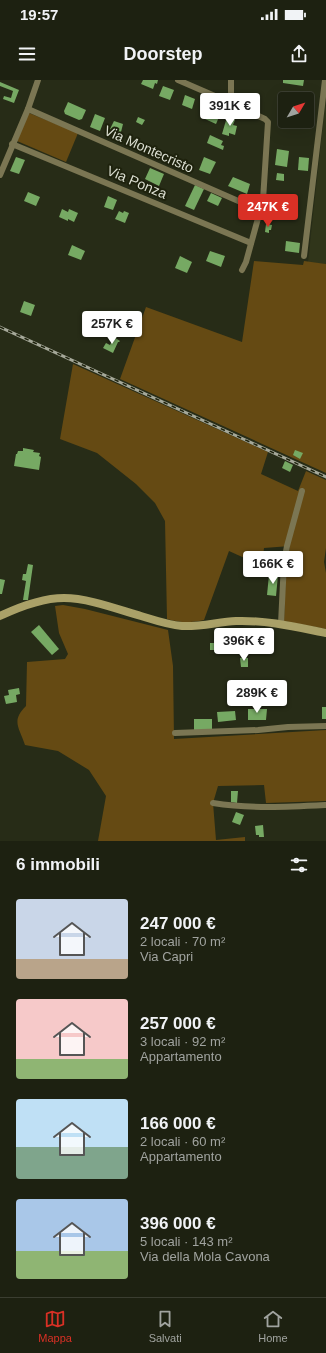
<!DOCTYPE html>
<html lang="it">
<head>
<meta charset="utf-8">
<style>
  body { margin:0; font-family:Helvetica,sans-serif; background:#25291a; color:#f1f3f6; height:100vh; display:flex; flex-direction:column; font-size:15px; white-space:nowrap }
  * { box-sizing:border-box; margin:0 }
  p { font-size:13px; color:#a0a39f }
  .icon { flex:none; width:22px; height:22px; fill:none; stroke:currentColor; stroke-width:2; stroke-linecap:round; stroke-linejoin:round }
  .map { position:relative; height:761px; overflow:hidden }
  .details { display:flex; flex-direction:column; background:#1d2111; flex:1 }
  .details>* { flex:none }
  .needle { width:26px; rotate:51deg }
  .tools { position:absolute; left:278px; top:12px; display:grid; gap:8px }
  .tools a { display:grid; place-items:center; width:36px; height:36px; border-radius:4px; background:#1d2111; box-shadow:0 4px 16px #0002,0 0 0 1px #3b3e31; font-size:20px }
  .price { position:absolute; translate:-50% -34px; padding:0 9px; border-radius:4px; background:#fff; color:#222; font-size:13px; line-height:26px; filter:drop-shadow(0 1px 2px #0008) }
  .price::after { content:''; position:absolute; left:50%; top:24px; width:12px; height:9px; margin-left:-6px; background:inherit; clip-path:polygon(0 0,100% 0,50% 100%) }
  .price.on { background:#d93025; color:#fff }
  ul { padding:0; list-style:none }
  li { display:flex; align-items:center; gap:12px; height:100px; padding:0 16px }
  li span { display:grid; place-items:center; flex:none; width:112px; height:80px; border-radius:4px; color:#555 }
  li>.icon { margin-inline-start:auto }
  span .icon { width:48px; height:48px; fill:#fffc; stroke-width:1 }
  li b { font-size:17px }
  h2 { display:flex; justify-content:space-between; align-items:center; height:48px; padding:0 16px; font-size:17px }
  .status { display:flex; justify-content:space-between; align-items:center; height:28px; padding:0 20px; background:#1d2111; direction:ltr }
  .status svg { height:11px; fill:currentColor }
  header { display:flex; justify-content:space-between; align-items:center; height:52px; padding:0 16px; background:#1d2111; font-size:18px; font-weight:600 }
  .menu { display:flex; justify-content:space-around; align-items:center; height:56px; border-top:1px solid #3b3e31; background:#1d2111; font-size:11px; color:#a0a39f }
  .menu a { display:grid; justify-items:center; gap:2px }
  .menu .on { color:#d93025 }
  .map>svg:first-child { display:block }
  .built { fill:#30351a }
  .green { fill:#654a13 }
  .building { fill:#76a963 }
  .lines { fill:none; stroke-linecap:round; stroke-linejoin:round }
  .street { stroke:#7b7653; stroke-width:6 }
  .secondary { stroke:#aaa168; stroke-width:8 }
  .rail-casing { stroke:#a5a899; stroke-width:3 }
  .rail { stroke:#1e220d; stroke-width:1.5; stroke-dasharray:4.5; stroke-linecap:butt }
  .labels { text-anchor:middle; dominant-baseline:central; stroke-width:4; stroke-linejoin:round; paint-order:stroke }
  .street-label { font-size:14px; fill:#dbded1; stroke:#1e220d }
</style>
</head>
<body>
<div class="status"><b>19:57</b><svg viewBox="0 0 49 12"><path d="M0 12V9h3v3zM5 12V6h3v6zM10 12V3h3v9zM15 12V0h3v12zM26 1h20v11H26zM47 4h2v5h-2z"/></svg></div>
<header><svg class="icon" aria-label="menu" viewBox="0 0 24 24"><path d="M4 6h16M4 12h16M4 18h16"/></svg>Doorstep<svg class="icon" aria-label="share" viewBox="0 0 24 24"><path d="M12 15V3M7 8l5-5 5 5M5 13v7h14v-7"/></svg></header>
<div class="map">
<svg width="326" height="761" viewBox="0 0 326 761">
  <rect width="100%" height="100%" fill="#272c17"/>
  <path class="built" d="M326,17v167l-18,-2z"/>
  <g class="green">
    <path d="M29,33l49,20 -12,29 -49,-21z"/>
    <path d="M254,181l49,4 1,-4 22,3v209l-206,-94 26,-72 96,35z"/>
    <path d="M73,284l195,88 -7,22 37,17 8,-20 20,9v68l-2,14 2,11v56l-42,-8 2,-55 4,-20 -26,2 -2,18 -33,-15 -25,69c-15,3 -22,3 -37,-1l-2,-98 -10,-18 -19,-19 -39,-31 -37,-14z"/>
    <path d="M63,525l22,4 83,21 5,36 1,73 152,-9v71l-60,2 -2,-18 -46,1 -5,17 3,37 29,-3v4h-147l8,-45 -17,-26 -31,-19 -33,-6c-6,-18 -14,-24 1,-39l1,-44 38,-3 3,-5 -9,-21 -4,-27z"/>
  </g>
  <g class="building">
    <path d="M143,0h15l-1,4 -2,-1 -2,6 -12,-5z"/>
    <path d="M283,0h21l-1,6 -20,-3z"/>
    <path d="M0,2l19,8 -5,13 -11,-4 1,-3 7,2 2,-7 -13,-5z"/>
    <path d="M163,6l11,4 -4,10 -11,-4z"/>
    <path d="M280,13l11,1v5h-6v15h-7z"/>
    <path d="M185,15l10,4 -3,10 -10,-4z"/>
    <path d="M68,22l18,8 -4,9 -3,1 -14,-6 -1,-3z"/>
    <path d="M211,25l11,5 -6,14 -11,-5z"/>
    <path d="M95,34l10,4 -5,13 -10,-4z"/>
    <path d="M138,37l7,3 -3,5 -6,-3z"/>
    <path d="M227,37l8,3 -2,5 4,1 -2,9 -6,-2v3l-7,-2z"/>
    <path d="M114,41l9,3 -3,12 -11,-5z"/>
    <path d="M210,55l13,6 -2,4 3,1 -1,4 -16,-7z"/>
    <path d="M277,69l12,2 -2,16 -12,-2z"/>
    <path d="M16,77l9,3 -6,14 -9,-3z"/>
    <path d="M204,77l12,5 -6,12 -11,-4z"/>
    <path d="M299,77l10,1 -1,13 -10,-1z"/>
    <path d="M150,88l14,6 -5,12 -14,-7z"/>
    <path d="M277,93l7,1v7l-8,-1z"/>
    <path d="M233,97l17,7 -3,10 -19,-8z"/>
    <path d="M195,105l9,4 -10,21 -9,-4z"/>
    <path d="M28,112l12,5 -4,9 -12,-5z"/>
    <path d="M211,113l11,5 -4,8 -11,-5z"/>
    <path d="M108,116l9,4 -4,10 -9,-3z"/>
    <path d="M271,117h13v8l-13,-1z"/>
    <path d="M62,129l6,3 1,-3 9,4 -4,9 -6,-3v2l-9,-4z"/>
    <path d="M270,130l8,1 -1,8 -8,-1z"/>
    <path d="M119,131l4,2 1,-2 5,2 -4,10 -10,-4z"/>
    <path d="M266,144l6,1 -1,5h-2v3l-4,-1z"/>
    <path d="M286,161l14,2 -1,10 -14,-2z"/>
    <path d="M72,165l13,6 -4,9 -13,-5z"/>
    <path d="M210,171l15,5 -4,11 -15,-6z"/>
    <path d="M180,176l12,6 -5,11 -12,-5z"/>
    <path d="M24,221l11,4 -4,11 -11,-4z"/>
    <path d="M120,238l8,3 -4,8 -7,-3z"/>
    <path d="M114,257l6,4 -1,1h-1l-5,11 -10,-5 3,-5 4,2z"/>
    <path d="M23,368l11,2 -1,2 7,1 -1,3 2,1 -2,13 -25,-4 2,-12h1l1,-3h5z"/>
    <path d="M295,370l8,3 -3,6 -7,-4z"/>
    <path d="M285,381l8,4 -3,7 -8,-4z"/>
    <path d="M268,478l12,1 -1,9 -11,-1z"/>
    <path d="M28,484l5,1 -5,35h-5l3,-19 -4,-1 1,-6h3z"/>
    <path d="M269,495h9l-2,21 -9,-1z"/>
    <path d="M0,499l5,1 -3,14h-2z"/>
    <path d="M39,545l20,24 -7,6 -21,-23z"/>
    <path d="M214,559h5v4l4,1v5h-3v3h-6v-2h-4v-7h4z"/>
    <path d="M240,578h8v9h-7z"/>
    <path d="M19,608l1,6 -4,1 1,7 -11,2 -2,-8 5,-1 -1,-5z"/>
    <rect x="322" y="627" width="4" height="12"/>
    <path d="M248,629h19l-1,11h-18z"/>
    <path d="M235,631l1,9 -18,2 -1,-10z"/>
    <rect x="194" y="639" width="18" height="11"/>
    <path d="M231,711h7l-1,12 -6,-1z"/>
    <path d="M236,732l8,3 -4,10 -8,-3z"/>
    <path d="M263,745l1,12h-5v-2h-3l-1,-9z"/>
  </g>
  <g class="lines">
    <g class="street">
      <path d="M178,0l53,23"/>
      <path d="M231,0v23l34,16 3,3 -5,78 -17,62 -4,8"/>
      <path d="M28,29l233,102"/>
      <path d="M12,64l239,99"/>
      <path d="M0,95l28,-66 10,-29"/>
      <path d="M304,176l21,-176"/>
      <path d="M281,544l3,-62 3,-16 15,-55"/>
      <path d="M175,653l83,-3 30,-3 38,-1"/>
      <path d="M213,723c38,6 75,4 113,2"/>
    </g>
    <path class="secondary" d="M0,536c19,-9 43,-18 64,-18 24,0 53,11 77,18 13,4 27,9 41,10 18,1 36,-4 54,-5 31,-1 60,6 90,12"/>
    <defs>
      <path id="rail" d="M0,247l326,150"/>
    </defs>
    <use href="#rail" class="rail-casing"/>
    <use href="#rail" class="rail"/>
  </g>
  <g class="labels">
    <g class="street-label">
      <text transform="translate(149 69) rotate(24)">Via Montecristo</text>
      <text transform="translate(137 102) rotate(23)">Via Ponza</text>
    </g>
  </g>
</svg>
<div class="tools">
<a><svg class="needle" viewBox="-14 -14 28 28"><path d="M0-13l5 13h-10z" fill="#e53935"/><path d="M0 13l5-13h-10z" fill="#a0a39f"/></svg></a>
</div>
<b class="price" style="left:230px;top:47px">391K €</b>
<b class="price on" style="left:268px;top:148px">247K €</b>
<b class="price" style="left:112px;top:265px">257K €</b>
<b class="price" style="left:273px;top:505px">166K €</b>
<b class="price" style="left:244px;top:582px">396K €</b>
<b class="price" style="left:257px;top:634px">289K €</b>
</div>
<section class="details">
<h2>6 immobili<svg class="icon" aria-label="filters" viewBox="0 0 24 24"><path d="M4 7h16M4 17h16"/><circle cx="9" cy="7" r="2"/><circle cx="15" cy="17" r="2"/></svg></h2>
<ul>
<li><span style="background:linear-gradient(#c9d6e8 75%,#b9a48a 0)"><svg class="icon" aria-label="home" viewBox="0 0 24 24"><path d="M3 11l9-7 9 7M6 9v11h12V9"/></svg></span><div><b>247 000 €</b><p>2 locali · 70 m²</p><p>Via Capri</p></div></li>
<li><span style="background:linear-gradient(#f6c9c9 75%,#8fb573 0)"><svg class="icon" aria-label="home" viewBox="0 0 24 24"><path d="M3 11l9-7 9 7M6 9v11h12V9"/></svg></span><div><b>257 000 €</b><p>3 locali · 92 m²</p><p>Appartamento</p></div></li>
<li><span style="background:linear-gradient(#bfe0f5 60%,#7fa58c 0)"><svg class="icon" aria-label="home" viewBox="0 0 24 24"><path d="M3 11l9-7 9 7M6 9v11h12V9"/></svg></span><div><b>166 000 €</b><p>2 locali · 60 m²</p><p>Appartamento</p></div></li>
<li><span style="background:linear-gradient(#a9c7e8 65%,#8fb573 0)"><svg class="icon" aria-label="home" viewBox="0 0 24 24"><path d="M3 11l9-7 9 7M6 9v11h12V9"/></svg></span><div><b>396 000 €</b><p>5 locali · 143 m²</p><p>Via della Mola Cavona</p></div></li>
</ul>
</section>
<nav class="menu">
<a class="on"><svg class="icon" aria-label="map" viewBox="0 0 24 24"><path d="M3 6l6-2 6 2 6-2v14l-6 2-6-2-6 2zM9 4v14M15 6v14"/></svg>Mappa</a>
<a><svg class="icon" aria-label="saved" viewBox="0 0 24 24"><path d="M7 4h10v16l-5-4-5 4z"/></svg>Salvati</a>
<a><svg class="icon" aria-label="home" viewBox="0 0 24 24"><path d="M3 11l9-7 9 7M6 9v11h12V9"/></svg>Home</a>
</nav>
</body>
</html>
